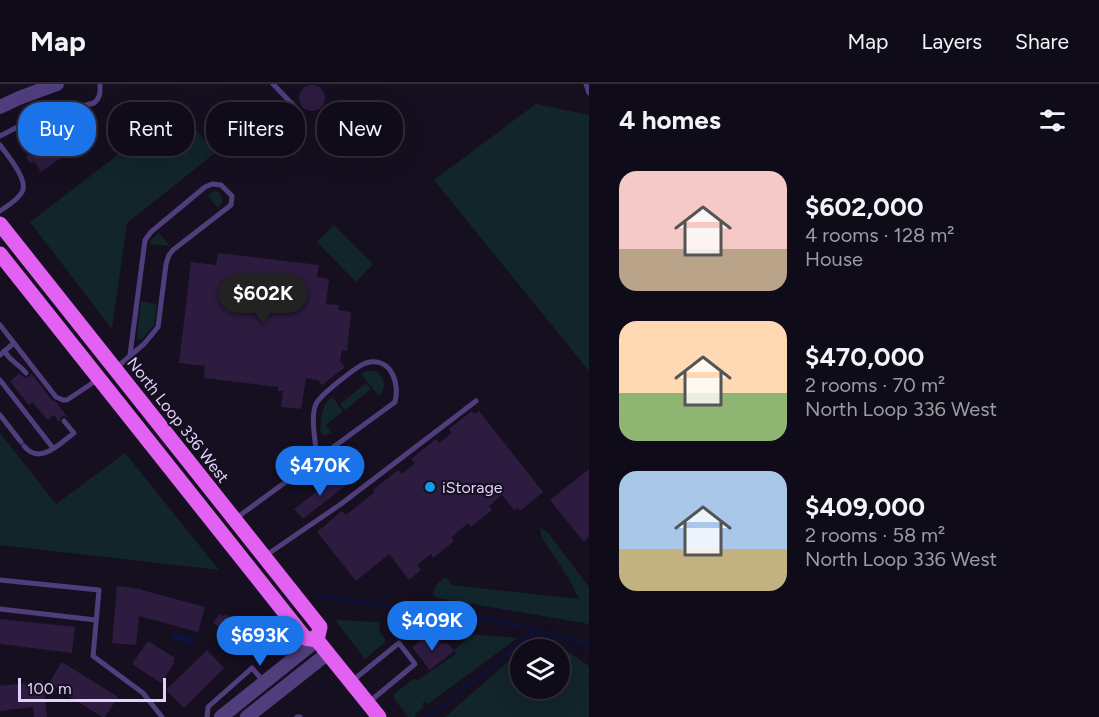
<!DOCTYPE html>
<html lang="en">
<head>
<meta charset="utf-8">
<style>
  body { margin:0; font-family:Figtree,sans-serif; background:#1e1925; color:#f1f3f6; height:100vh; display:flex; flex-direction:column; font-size:22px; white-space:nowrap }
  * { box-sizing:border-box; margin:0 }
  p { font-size:20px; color:#9c9ba2 }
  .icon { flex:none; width:33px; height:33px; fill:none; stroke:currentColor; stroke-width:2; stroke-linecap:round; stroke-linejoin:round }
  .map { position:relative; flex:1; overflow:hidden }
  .sheet { display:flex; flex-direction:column; background:#100b18; width:510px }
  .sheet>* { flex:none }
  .banner { position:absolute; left:18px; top:18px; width:480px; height:54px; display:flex; gap:12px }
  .tools { position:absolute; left:510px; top:555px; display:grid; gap:12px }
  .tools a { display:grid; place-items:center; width:60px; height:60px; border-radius:50%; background:#100b18; box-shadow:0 6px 24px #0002,0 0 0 2px #302b37; font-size:30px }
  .scale { position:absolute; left:18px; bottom:15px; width:148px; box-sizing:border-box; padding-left:6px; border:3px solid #e1d2fc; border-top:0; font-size:16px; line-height:21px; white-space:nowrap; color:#e1d2fc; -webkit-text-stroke:4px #160f20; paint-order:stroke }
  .price { position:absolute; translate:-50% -51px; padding:0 14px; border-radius:21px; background:#1a73e8; color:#fff; font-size:20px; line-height:39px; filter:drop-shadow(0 2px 3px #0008) }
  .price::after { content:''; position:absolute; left:50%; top:36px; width:18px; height:14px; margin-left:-9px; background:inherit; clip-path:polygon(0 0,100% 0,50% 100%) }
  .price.selected { background:#222; color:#fff }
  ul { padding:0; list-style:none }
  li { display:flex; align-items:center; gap:18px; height:150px; padding:0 30px }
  li span { display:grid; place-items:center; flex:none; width:168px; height:120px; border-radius:18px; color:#555 }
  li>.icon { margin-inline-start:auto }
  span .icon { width:72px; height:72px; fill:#fffc; stroke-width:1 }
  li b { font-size:26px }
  h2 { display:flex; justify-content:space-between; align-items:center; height:72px; padding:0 30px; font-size:26px }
  .tag { padding:0 21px; border-radius:24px; background:#100b18; box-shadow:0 6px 24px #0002,0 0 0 2px #302b37; font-size:21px; line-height:54px }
  .tag.selected { background:#1a73e8; color:#fff }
  header { display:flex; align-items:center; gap:36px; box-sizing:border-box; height:84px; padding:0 30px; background:#100b18; border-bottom:2px solid #302b37 }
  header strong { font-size:28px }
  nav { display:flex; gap:33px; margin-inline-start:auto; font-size:21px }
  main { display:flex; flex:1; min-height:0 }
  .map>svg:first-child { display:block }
  .green { fill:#12252a }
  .water { fill:#0d123b }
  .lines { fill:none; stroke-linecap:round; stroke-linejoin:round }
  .stream { stroke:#0d123b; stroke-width:3 }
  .building { fill:#2d1c40 }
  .service { stroke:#503d7c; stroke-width:5 }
  .tertiary { stroke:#503d7c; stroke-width:14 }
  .primary { stroke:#e261f3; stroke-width:15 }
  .poi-dot { fill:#129be8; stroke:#160f20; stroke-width:2 }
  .labels { text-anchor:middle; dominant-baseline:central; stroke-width:4.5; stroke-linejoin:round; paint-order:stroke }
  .street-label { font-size:16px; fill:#e1d2fc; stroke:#160f20 }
  .poi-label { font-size:16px; fill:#e1d2fc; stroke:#160f20; text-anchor:start }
</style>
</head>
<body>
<header>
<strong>Map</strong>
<nav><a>Map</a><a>Layers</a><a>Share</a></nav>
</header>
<main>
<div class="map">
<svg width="589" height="633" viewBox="0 0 589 633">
  <rect width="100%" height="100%" fill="#160f20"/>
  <g class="green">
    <path d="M536,20l53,11v256l-155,-191z"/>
    <path d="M179,24l36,45 -88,70 -15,106 -82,-107z"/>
    <path d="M215,107l5,2 3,7 -4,7 -3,-1 -8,-10 1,-2z"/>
    <path d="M334,141l39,39 -17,18 -39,-40z"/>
    <path d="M159,149l11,13 -20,-2 1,-5z"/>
    <path d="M141,217l16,3 -3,21 -12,14 -2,1 -3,-2z"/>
    <path d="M367,287h9c9,7 11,17 3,25l-18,-22z"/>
    <path d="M366,299l5,6 -26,21 -5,-6z"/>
    <path d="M332,313l11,14 -17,14 6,8 -7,2 -4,-2 -1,-3c2,-14 1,-25 12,-33z"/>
    <path d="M0,349l56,71 69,-51 94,117 -219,-25z"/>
    <path d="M540,443l9,7 40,53v37l-151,-26 -5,-3c0,-7 7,-16 13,-18l6,8 127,14 -10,-20 -28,-43z"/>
    <path d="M335,536l45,2 -1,9 6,8v3l-20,17z"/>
    <path d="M467,550l51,4 -90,66 -3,-3 -3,3 2,3 -8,7 -1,3h-7l-13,-17 -2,-5 20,-16 5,1 38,-26 -2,-4 12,-10z"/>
    <path d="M532,556l29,7 28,19v51h-144l75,-66v37h40v-38l-38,-1z"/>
  </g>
  <path class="water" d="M176,547l2,3 15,3 2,4 -2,4 -4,1 -7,-6c-2,0 -4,1 -5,1 -6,1 -6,-7 -4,-10z"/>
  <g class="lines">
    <g class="stream">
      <path d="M319,512l171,23 99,25"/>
      <path d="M429,633l107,-86"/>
    </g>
  </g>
  <g class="building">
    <circle cx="312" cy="14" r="13"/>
    <circle cx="282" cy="36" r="13"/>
    <path d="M83,31l12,19 -54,38 -7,-11 -4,2 -4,-6 3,-2 -5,-8 28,-19 3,6z"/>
    <path d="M218,169l101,12 -2,12 12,2 -3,25 13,1 -1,5 13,2 -4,39 -5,-1 -2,11 5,6 -23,18 -4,-5 -12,-2 -5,31 -20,-2 2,-16h-5v-4l-74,-9 1,-12 -26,-3 12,-101 25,3z"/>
    <path d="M20,289l3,4 3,1 4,-2 1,-3 21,27 4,2 12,16 -3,-2 -4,1 -2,5 -5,-7 -6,5 -16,-18 -3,3 -19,-24z"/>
    <path d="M472,327l3,3 4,-3 64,81 -23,19 -2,-3 -4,2 -12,-15 -13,11 3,4 -21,17 -3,-4 -16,14 2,4 -21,17 -2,-4 -14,11 4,5 -12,10 -20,-26 -33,27 -39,-49 25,-21 4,4 29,-23 -2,-2 25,-20 4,4 13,-11 -4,-4 25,-20 3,4 13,-10 -3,-4z"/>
    <path d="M589,385v68l-5,5 -34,-42z"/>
    <path d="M338,391l8,10 -43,34 -9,-10z"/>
    <path d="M117,502l25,3v1l63,17 -7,25 -59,-16 -3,29 -24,-2z"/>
    <path d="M220,530l4,2 1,-2 19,14 -1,1 2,3 -5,7 -3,-2 -1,2 -23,-16z"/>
    <path d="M0,535l75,8 -3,26 -72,-9z"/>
    <path d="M423,555l26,5 5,7 -24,19 -18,-23z"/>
    <path d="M148,557l27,17 -2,3 2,1 -14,21 -29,-19z"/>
    <path d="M207,566l17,18 -40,40 -18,-18z"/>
    <path d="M62,578l56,35 -13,20h-3l-53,-34z"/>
    <path d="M43,597l4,36h-13l-1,-10 -33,4v-25z"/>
  </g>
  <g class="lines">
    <g class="service">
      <path d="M273,0l23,24"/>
      <path d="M586,0l3,9"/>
      <path d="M0,52l35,-18 59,-15c7,-6 6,-11 6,-19"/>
      <path d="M0,61c7,10 29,35 22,47 -4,8 -15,14 -22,19"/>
      <path d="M0,241l56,72 7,3h4l30,-20"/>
      <path d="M4,267c8,12 14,12 22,22"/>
      <path d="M0,271l14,-12"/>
      <path d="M116,284l28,-24 14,-17 8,-63 3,-9 4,-5 58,-45 1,-9 -11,-11 -9,-1 -7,3 -54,45 -6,8 -15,115"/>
      <path d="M0,296l53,68"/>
      <path d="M0,331l21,27"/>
      <path d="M24,362c16,20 36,-3 50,-13l-10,-12"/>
      <path d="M235,435l160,-117c5,-19 -4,-46 -29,-39 -9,3 -46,32 -50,41 -6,12 0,41 1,55"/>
      <path d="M265,472l76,-52 135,-103"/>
      <path d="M0,496l99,10 -6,66 50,37 19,24"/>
      <path d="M0,525l96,11"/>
      <path d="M352,597l47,-38 16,21 -46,38"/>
      <path d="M207,633l1,-10 44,-39 12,14"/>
      <path d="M297,633h3"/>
    </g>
    <g class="tertiary">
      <path d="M0,23l19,-9 38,-14"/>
      <path d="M221,633l96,-77"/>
      <path d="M247,633l81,-64"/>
    </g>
    <g class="primary">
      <path d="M0,140l320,403 -3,13"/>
      <path d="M0,170l305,384 12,2 62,77"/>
    </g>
  </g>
  <circle class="poi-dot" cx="430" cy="403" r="6"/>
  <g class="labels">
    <g class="street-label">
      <text transform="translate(178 336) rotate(52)">North Loop 336 West</text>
    </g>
    <g class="poi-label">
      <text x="442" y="403">iStorage</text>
    </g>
  </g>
</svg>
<div class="tools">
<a><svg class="icon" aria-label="layers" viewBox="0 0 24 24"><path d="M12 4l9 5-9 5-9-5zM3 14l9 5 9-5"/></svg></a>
</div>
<div class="scale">100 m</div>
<b class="price selected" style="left:263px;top:241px">$602K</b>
<b class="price" style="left:320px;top:413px">$470K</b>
<b class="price" style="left:432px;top:568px">$409K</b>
<b class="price" style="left:260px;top:583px">$693K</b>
<div class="banner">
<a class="tag selected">Buy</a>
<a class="tag">Rent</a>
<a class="tag">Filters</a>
<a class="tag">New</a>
</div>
</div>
<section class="sheet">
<h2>4 homes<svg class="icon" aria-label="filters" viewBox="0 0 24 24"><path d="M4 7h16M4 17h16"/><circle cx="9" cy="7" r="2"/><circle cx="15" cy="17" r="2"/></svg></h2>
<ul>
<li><span style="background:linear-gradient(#f6c9c9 65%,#b9a48a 0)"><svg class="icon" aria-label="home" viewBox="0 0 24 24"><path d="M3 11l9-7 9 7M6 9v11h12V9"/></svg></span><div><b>$602,000</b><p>4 rooms · 128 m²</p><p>House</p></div></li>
<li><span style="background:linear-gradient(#ffd9b3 60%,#8fb573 0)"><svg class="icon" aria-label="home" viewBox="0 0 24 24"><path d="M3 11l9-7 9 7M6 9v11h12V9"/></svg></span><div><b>$470,000</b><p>2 rooms · 70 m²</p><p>North Loop 336 West</p></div></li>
<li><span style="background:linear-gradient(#a9c7e8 65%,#c2b280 0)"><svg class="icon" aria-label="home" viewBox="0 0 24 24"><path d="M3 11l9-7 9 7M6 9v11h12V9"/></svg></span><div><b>$409,000</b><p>2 rooms · 58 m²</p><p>North Loop 336 West</p></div></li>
</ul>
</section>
</main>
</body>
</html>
